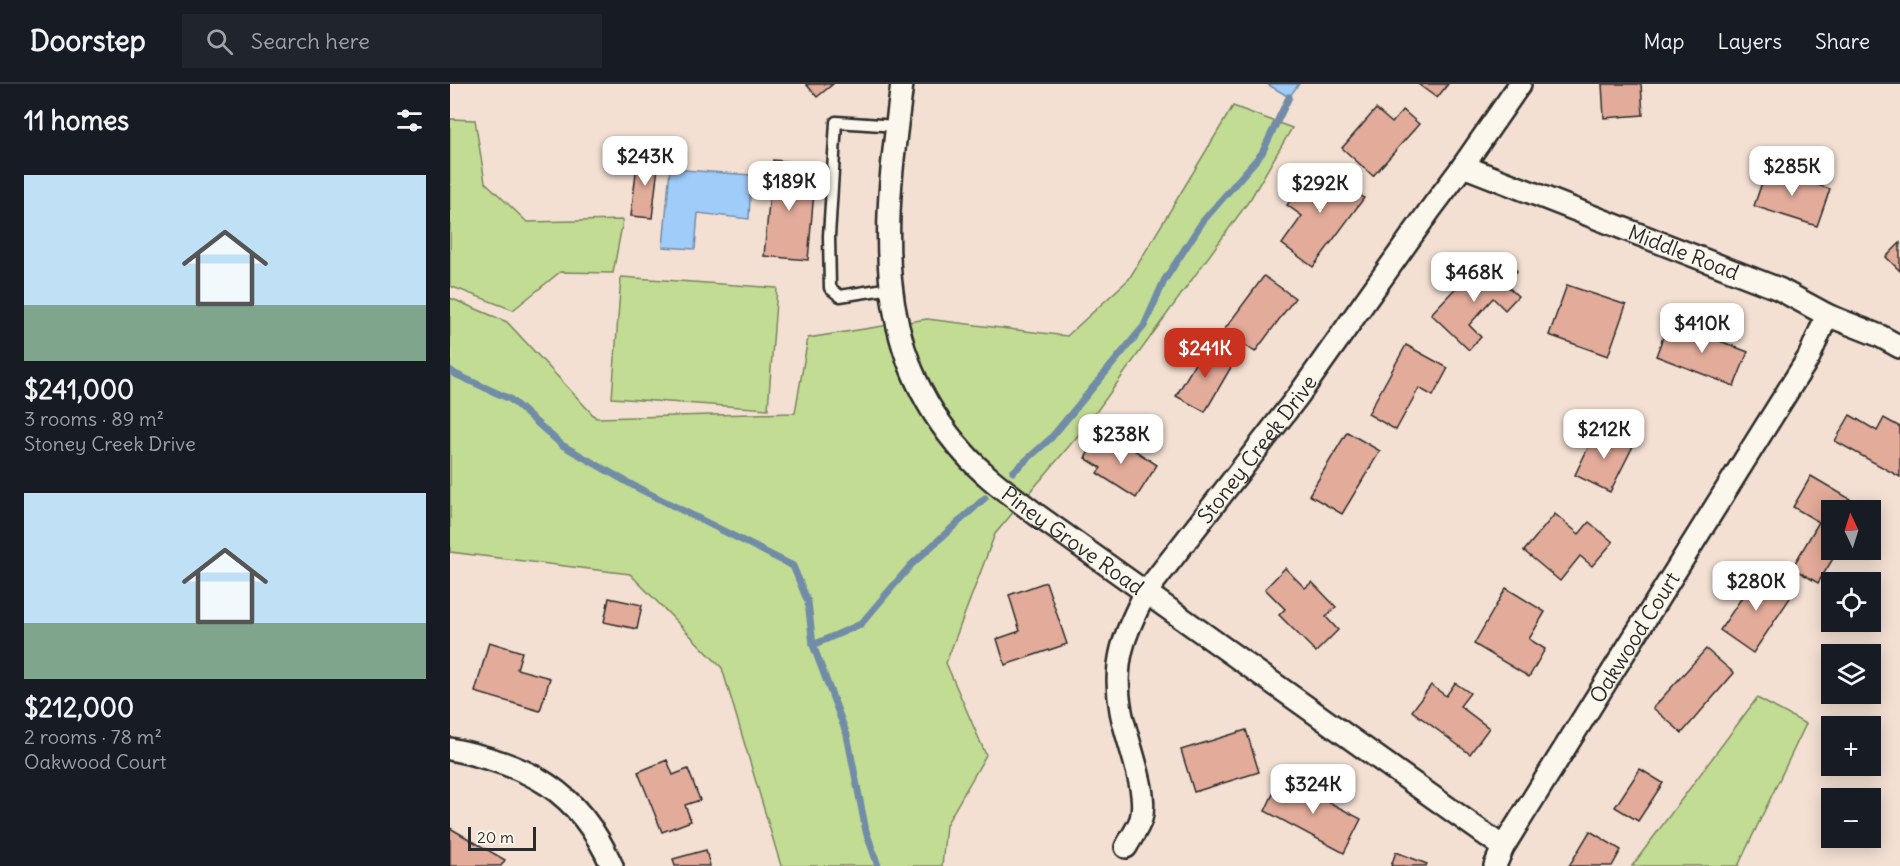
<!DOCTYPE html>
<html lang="en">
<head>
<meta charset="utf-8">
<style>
  body { margin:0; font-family:Delius,sans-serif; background:#20242c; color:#f1f3f6; height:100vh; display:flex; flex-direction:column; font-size:22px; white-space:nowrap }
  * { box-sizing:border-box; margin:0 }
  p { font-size:20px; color:#9ea1a6 }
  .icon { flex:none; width:33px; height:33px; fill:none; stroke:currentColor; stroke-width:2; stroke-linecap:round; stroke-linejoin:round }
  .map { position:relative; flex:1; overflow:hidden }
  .panel { display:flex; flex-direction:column; background:#171b24; width:450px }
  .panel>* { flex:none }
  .needle { width:39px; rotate:356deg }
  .buttons { position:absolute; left:1371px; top:416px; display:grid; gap:12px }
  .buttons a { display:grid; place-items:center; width:60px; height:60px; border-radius:0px; background:#171b24; box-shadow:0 3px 15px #0003; font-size:30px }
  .scale { position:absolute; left:18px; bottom:15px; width:68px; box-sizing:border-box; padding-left:6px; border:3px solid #2b2b2b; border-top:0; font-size:16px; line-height:21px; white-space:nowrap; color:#2b2b2b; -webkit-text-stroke:4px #fbf7ec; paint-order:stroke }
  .price { position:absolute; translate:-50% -51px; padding:0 14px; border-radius:12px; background:#fff; color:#222; font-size:20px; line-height:39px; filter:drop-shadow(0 2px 3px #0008) }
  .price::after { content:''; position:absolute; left:50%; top:36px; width:18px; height:14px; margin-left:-9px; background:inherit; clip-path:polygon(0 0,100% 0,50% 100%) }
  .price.active { background:#c8321e; color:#fff }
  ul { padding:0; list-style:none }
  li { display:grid; align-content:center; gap:12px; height:318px; padding:0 24px }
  li span { display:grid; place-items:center; height:186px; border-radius:0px; color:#555 }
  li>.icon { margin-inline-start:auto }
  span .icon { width:108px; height:108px; fill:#fffc; stroke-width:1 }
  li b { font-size:26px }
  h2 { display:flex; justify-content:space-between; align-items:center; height:72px; padding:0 24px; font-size:26px }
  header { display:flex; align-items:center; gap:36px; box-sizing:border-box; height:84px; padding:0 30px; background:#171b24; border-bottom:2px solid #363941 }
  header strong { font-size:28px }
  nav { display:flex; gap:33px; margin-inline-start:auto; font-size:21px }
  .search { width:420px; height:54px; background:#20242c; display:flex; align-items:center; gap:15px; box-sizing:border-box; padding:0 21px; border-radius:0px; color:#9ea1a6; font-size:22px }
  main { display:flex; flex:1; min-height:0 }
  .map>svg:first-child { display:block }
  .green { fill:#c3dc93; stroke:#77845f; stroke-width:1.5 }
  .water { fill:#a0ccfa; stroke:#718ca7; stroke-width:1.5 }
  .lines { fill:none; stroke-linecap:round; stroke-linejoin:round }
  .stream { stroke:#718ca7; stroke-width:7 }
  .building { fill:#e2ab9a; stroke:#2b2b2b; stroke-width:1.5 }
  .service-casing { stroke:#2b2b2b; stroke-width:15 }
  .minor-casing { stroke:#2b2b2b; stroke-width:26 }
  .service { stroke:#fbf7ec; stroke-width:10 }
  .minor { stroke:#fbf7ec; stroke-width:21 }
  .labels { text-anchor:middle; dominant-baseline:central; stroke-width:5; stroke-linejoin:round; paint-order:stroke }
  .street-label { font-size:21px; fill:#2b2b2b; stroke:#fbf7ec }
</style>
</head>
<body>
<header>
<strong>Doorstep</strong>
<div class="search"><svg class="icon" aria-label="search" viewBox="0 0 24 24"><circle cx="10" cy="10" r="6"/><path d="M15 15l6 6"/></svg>Search here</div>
<nav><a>Map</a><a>Layers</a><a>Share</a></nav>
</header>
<main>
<section class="panel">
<h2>11 homes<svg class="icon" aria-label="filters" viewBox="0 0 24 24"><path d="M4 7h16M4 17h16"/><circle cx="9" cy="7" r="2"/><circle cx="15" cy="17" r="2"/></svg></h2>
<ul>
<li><span style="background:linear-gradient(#bfe0f5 70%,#7fa58c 0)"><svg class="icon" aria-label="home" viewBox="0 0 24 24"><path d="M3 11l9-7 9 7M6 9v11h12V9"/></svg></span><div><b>$241,000</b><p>3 rooms · 89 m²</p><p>Stoney Creek Drive</p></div></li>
<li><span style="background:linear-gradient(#bfe0f5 70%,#7fa58c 0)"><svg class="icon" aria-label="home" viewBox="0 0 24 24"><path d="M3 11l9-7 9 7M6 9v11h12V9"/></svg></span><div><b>$212,000</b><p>2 rooms · 78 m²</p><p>Oakwood Court</p></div></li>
</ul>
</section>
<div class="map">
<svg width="1450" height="782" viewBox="0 0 1450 782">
  <rect width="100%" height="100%" fill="#f4e0d3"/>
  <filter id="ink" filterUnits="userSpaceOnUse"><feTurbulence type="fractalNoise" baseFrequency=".0167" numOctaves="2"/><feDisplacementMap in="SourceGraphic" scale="12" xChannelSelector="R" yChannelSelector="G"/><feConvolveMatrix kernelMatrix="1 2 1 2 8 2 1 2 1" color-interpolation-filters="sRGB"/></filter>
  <g filter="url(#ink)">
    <g class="green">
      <path d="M783,22l59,22 -41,70 -165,228 -91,108 -49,129 40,92 -40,70 -4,41h-161l-59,-198 -92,-94 -180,-22v-254l57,24 89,96 199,-5 13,-75 119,-19 140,17 62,-57z"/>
      <path d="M0,35l25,1 10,62 42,40 96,-2 -10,53 -53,-1 -47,38 -63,-24z"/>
      <path d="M171,193l156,11 -9,121 -156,-11z"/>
      <path d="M1307,614l49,26 -68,142h-106z"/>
    </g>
    <g class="water">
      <path d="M817,0h32l-10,13z"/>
      <path d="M220,85l81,6 -2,44 -51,-6 -3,36 -32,-2z"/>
    </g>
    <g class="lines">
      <g class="stream">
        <path d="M0,286l5,4 55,25 52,46 72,41 159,80 15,36 5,43 34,90 19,96 12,35"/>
        <path d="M563,388l38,-34 93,-112 20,-45 39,-60 59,-68 27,-56"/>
        <path d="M363,561l48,-21 50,-59 74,-67"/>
      </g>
    </g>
    <g class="building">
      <path d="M356,0h27l-16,13z"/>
      <path d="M968,0h30l-11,14z"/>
      <path d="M1152,0h39l2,31 -39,3z"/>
      <path d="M926,25l16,14 11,-13 16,14 -46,52 -31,-28z"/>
      <path d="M188,71l21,3 -7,60 -21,-2z"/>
      <path d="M323,76l29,3 -1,16 14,1 -7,80 -44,-4z"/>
      <path d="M867,80l47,34 -51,69 -31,-23 20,-28 -15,-11z"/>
      <path d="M1317,84l63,21 -13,37 -63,-20z"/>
      <path d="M1450,159v28l-14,-14z"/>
      <path d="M1055,175l12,12 -12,13 13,12 -13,14 -12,-12 -24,27 12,12 -12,13 -38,-36 37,-39 12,12z"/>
      <path d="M814,192l31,22 -40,54 -31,-22z"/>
      <path d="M1117,201l59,20 -18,51 -59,-21z"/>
      <path d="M1219,237l79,31 -14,34 -78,-30z"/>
      <path d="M756,261l28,17 -29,50 -29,-16z"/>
      <path d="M956,261l42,23 -15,28 -14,-8 -23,42 -28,-16z"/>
      <path d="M1400,331l27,16 7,-13 16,9v50l-65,-36z"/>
      <path d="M1147,345l36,17 -23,46 -35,-17z"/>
      <path d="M897,348l33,19 -38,63 -33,-19z"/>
      <path d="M650,350l16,10 3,-4 38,25 -21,33 -39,-25 4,-5 -16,-10z"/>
      <path d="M1361,392l39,23 -6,11h-12v39h7l-21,34 -26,-15 27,-46 -26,-15z"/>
      <path d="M1105,430l24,20 10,-12 24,20 -21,24 -12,-10 -20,25 -36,-30z"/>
      <path d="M835,484l20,20 7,-6 24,25 -10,10 12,13 -22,22 -37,-37 6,-6 -20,-20z"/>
      <path d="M1309,488l33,23 -39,58 -33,-23z"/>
      <path d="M596,498l21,62 -62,21 -8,-26 23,-8 -11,-36z"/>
      <path d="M1056,504l39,24 -16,27 16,10 -16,28 -55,-33z"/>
      <path d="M159,514l33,7 -5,24 -33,-7z"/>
      <path d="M39,558l33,10 -5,17 33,9 -10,33 -65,-19z"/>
      <path d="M1256,565l28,24 -52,60 -29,-25z"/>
      <path d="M1005,599l15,10 -10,13 29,22 -19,26 -58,-43 19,-26 15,11z"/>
      <path d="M796,646l13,42 -65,20 -13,-42z"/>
      <path d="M217,676l6,15 15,-6 12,31 -15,5 6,16 -29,11 -24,-60z"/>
      <path d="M1190,685l23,14 -25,38 -23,-14z"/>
      <path d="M831,693l80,42 -17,34 -79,-42z"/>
      <path d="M0,744l55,32 -4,6h-51z"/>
      <path d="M1140,747l31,19 -9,16h-43z"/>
      <path d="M256,766l4,16h-35l-2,-7z"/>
      <path d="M946,768l31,12 -1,2h-35z"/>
    </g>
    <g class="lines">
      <defs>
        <path id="service" d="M441,204l-51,8 -10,-8 -1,-52 7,-114 61,4"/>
        <g id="minor">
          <path id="s1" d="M452,0c-17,132 -35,261 62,369 21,24 47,42 73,62l466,332"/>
          <path id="s2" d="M1013,82l316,123 48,26 53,21 20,11"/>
          <path d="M0,665c78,16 128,40 162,117"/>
          <path id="s3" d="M676,763c5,-9 12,-19 15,-28 8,-28 -15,-79 -20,-108 -9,-48 3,-77 25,-119l152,-196 132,-186 33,-44 57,-82"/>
          <path id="s4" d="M1045,782l8,-19 306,-490 18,-42"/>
        </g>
      </defs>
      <use href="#service" class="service-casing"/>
      <use href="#minor" class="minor-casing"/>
      <use href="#service" class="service"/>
      <use href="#minor" class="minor"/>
    </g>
  </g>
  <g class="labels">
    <g class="street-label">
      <text stroke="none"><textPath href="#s2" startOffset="237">Middle Road</textPath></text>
      <text stroke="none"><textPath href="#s3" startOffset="448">Stoney Creek Drive</textPath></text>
      <text stroke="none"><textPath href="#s1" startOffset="528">Piney Grove Road</textPath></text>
      <text stroke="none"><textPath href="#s4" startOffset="268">Oakwood Court</textPath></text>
    </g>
  </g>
</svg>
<div class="buttons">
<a><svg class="needle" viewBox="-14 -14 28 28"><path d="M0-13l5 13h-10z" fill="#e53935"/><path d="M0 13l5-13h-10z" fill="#9ea1a6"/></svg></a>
<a><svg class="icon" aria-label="locate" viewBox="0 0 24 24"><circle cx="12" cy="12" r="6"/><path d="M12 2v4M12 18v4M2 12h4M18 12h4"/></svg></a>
<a><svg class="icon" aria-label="layers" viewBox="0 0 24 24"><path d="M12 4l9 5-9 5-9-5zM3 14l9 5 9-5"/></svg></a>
<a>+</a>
<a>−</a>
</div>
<div class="scale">20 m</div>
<b class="price" style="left:195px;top:103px">$243K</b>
<b class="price" style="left:1342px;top:113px">$285K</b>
<b class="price" style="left:339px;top:128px">$189K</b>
<b class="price" style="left:870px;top:130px">$292K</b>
<b class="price" style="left:1024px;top:219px">$468K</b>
<b class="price" style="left:1252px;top:270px">$410K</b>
<b class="price active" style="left:755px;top:295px">$241K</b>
<b class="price" style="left:1154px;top:376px">$212K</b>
<b class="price" style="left:671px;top:381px">$238K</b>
<b class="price" style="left:1306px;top:528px">$280K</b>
<b class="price" style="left:863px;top:731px">$324K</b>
</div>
</main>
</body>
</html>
